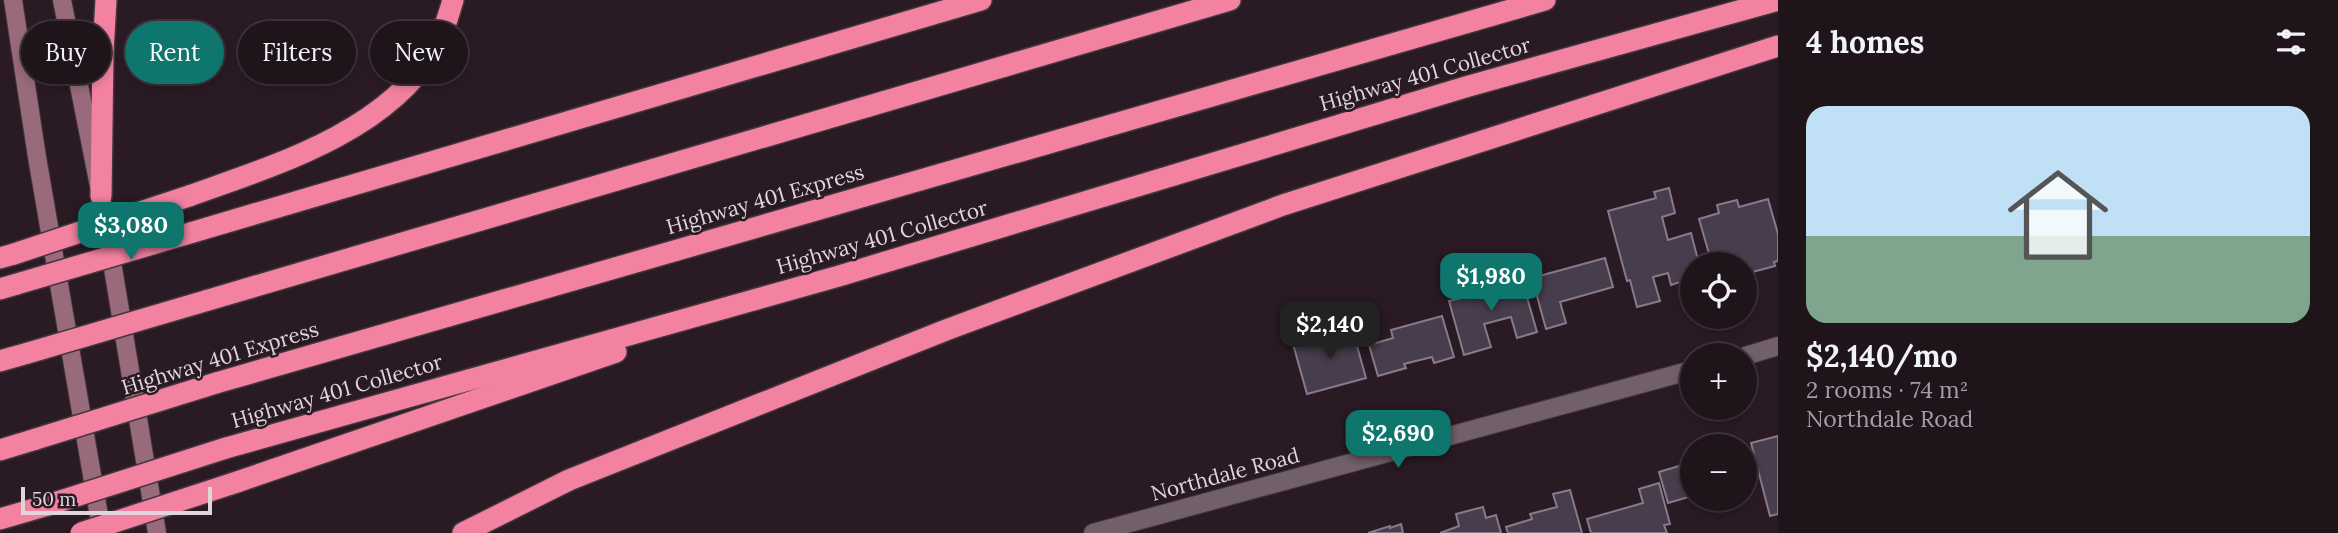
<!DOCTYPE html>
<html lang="en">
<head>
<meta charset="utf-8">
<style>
  body { margin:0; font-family:Lora,serif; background:#2d2128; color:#f1f3f6; height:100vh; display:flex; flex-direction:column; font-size:26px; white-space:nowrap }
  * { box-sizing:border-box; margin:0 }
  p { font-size:23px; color:#a29ea3 }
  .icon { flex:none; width:38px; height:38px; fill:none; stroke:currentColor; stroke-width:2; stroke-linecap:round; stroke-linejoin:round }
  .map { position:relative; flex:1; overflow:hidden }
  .sheet { display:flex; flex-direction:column; background:#20141b; width:560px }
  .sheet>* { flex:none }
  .guide { position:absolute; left:21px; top:21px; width:665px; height:63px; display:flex; gap:14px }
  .fabs { position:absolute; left:1680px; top:252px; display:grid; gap:14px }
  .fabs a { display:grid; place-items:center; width:77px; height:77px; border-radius:50%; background:#20141b; box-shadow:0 4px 10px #0003,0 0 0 2px #3d333a; font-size:35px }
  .scale { position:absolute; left:21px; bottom:18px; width:191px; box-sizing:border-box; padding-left:7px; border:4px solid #dfd5db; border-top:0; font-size:19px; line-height:24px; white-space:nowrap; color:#dfd5db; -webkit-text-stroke:5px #2a1a24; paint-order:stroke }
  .price { position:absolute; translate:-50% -60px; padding:0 16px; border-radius:14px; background:#0f766e; color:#fff; font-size:23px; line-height:46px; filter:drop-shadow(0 2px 4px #0008) }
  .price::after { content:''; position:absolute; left:50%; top:42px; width:21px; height:16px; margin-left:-10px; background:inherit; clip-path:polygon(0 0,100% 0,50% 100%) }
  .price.on { background:#222; color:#fff }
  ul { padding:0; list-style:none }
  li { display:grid; align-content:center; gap:14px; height:371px; padding:0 28px }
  li span { display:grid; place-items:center; height:217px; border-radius:21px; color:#555 }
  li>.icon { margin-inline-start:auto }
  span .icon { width:126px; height:126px; fill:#fffc; stroke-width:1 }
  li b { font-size:30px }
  h2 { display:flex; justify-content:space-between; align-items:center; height:84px; padding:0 28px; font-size:30px }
  .tag { padding:0 24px; border-radius:32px; background:#20141b; box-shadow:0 4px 10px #0003,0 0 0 2px #3d333a; font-size:24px; line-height:63px }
  .tag.on { background:#0f766e; color:#fff }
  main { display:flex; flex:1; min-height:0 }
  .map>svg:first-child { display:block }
  .building { fill:#483d4c; stroke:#877a8b; stroke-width:2 }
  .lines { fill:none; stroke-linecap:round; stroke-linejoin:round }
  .street-casing { stroke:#43373e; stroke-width:20 }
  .secondary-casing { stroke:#43373e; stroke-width:20 }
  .highway-casing { stroke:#43373e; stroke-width:24 }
  .street { stroke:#715f6a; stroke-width:18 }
  .secondary { stroke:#986a7a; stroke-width:18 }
  .highway { stroke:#f382a1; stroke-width:21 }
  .highway-bridge-casing { stroke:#43373e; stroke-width:24; stroke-linecap:butt }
  .highway-bridge { stroke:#f382a1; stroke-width:21 }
  .labels { text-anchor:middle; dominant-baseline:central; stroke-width:5; stroke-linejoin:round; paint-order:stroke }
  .street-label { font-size:21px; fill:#dfd5db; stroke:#2a1a24 }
</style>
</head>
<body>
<main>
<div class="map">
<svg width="1778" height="533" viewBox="0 0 1778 533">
  <rect width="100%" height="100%" fill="#2a1a24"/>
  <g class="building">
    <path d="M1669,188l6,25 -13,4 6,23 23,-7 8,31h-7v26l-7,2 -2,-11 -12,4 -3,-12 -15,4 7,24 -23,6 -7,-27 -3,1 -19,-70 48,-13 -2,-6z"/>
    <path d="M1768,199l10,35v27l-4,1 1,4 -30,8v-10h-33l-13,-45 20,-6 -2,-8 20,-5 2,7z"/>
    <path d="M1605,258l8,29 -53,15 6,21 -20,6 -14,-51z"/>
    <path d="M1488,278l3,11 31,-9 15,52 -20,6 -6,-21 -27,7 7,23 -27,8 -15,-54 24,-6 -3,-11z"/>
    <path d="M1442,316l12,41 -20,6 -2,-6 -28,7 2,4 -28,8 -9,-31 24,-7 -2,-8z"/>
    <path d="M1352,328l14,50 -59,16 -14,-50z"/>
    <path d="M1778,436v78l-8,2 -19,-73z"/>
    <path d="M1692,462v34l-24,7 -9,-31z"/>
    <path d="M1659,483l11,41 -6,1 3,8h-76l-4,-14 56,-16 -4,-14z"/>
    <path d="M1570,490l12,43h-74l-2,-6 26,-8 -2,-5 27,-7 -4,-13z"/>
    <path d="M1483,507l3,11 10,-3 5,18h-61l19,-7 -3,-12z"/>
    <path d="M1401,524l2,9h-35l22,-7v2z"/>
  </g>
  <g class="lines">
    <defs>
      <g id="street">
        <path d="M1745,356l33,-10"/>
        <path d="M1093,533l599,-163"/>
      </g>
      <g id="secondary">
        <path d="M13,0l24,157 65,376"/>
        <path d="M62,0l39,196 56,337"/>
      </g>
      <g id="highway">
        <path d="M101,196l2,-144 3,-52"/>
        <path d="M189,196c84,-30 198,-64 245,-146 9,-15 14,-33 19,-50"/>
        <path d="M190,233l791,-233"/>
        <path d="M0,258l14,-4"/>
        <path d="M0,289l17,-5"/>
        <path d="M205,301l1025,-301"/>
        <path d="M0,361l28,-8"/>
        <path d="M216,383l1329,-383"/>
        <path d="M226,448l613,-172 630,-190 309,-86"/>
        <path d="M0,450l36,-11"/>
        <path d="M237,482l379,-130"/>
        <path d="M0,519l48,-14"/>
        <path d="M463,533l106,-53 377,-150 337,-125 495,-159"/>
      </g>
    </defs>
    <use href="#street" class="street-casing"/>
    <use href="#secondary" class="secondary-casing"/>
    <use href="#highway" class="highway-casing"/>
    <use href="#street" class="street"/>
    <use href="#secondary" class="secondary"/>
    <use href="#highway" class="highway"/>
    <defs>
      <g id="highway-bridge">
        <path d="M14,254l175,-58"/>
        <path d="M17,284l173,-51"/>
        <path d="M28,353l177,-52"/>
        <path d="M36,439l180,-56"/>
        <path d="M48,505l178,-57"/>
        <path d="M81,533l156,-51"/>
      </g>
    </defs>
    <use href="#highway-bridge" class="highway-bridge-casing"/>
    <use href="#highway-bridge" class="highway-bridge"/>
  </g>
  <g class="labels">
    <g class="street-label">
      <text transform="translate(1425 74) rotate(-16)">Highway 401 Collector</text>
      <text transform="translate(765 199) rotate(-16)">Highway 401 Express</text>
      <text transform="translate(882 237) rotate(-16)">Highway 401 Collector</text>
      <text transform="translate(220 358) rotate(-17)">Highway 401 Express</text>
      <text transform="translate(337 391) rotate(-16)">Highway 401 Collector</text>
      <text transform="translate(1225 474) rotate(-15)">Northdale Road</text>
    </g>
  </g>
</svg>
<div class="fabs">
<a><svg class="icon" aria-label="locate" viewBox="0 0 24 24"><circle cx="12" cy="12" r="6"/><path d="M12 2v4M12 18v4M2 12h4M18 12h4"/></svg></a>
<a>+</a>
<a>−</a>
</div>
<div class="scale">50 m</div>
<b class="price" style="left:131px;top:262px">$3,080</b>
<b class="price" style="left:1491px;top:313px">$1,980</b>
<b class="price on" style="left:1330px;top:361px">$2,140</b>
<b class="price" style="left:1398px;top:470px">$2,690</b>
<div class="guide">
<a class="tag">Buy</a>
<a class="tag on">Rent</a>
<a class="tag">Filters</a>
<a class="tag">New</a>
</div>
</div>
<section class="sheet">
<h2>4 homes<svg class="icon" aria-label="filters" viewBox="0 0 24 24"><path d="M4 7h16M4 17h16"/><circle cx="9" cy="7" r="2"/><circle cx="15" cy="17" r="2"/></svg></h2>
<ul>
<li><span style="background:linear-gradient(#bfe0f5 60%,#7fa58c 0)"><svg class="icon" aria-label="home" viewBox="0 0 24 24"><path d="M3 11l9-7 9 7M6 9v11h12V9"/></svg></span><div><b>$2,140/mo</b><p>2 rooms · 74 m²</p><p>Northdale Road</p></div></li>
</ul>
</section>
</main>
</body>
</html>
